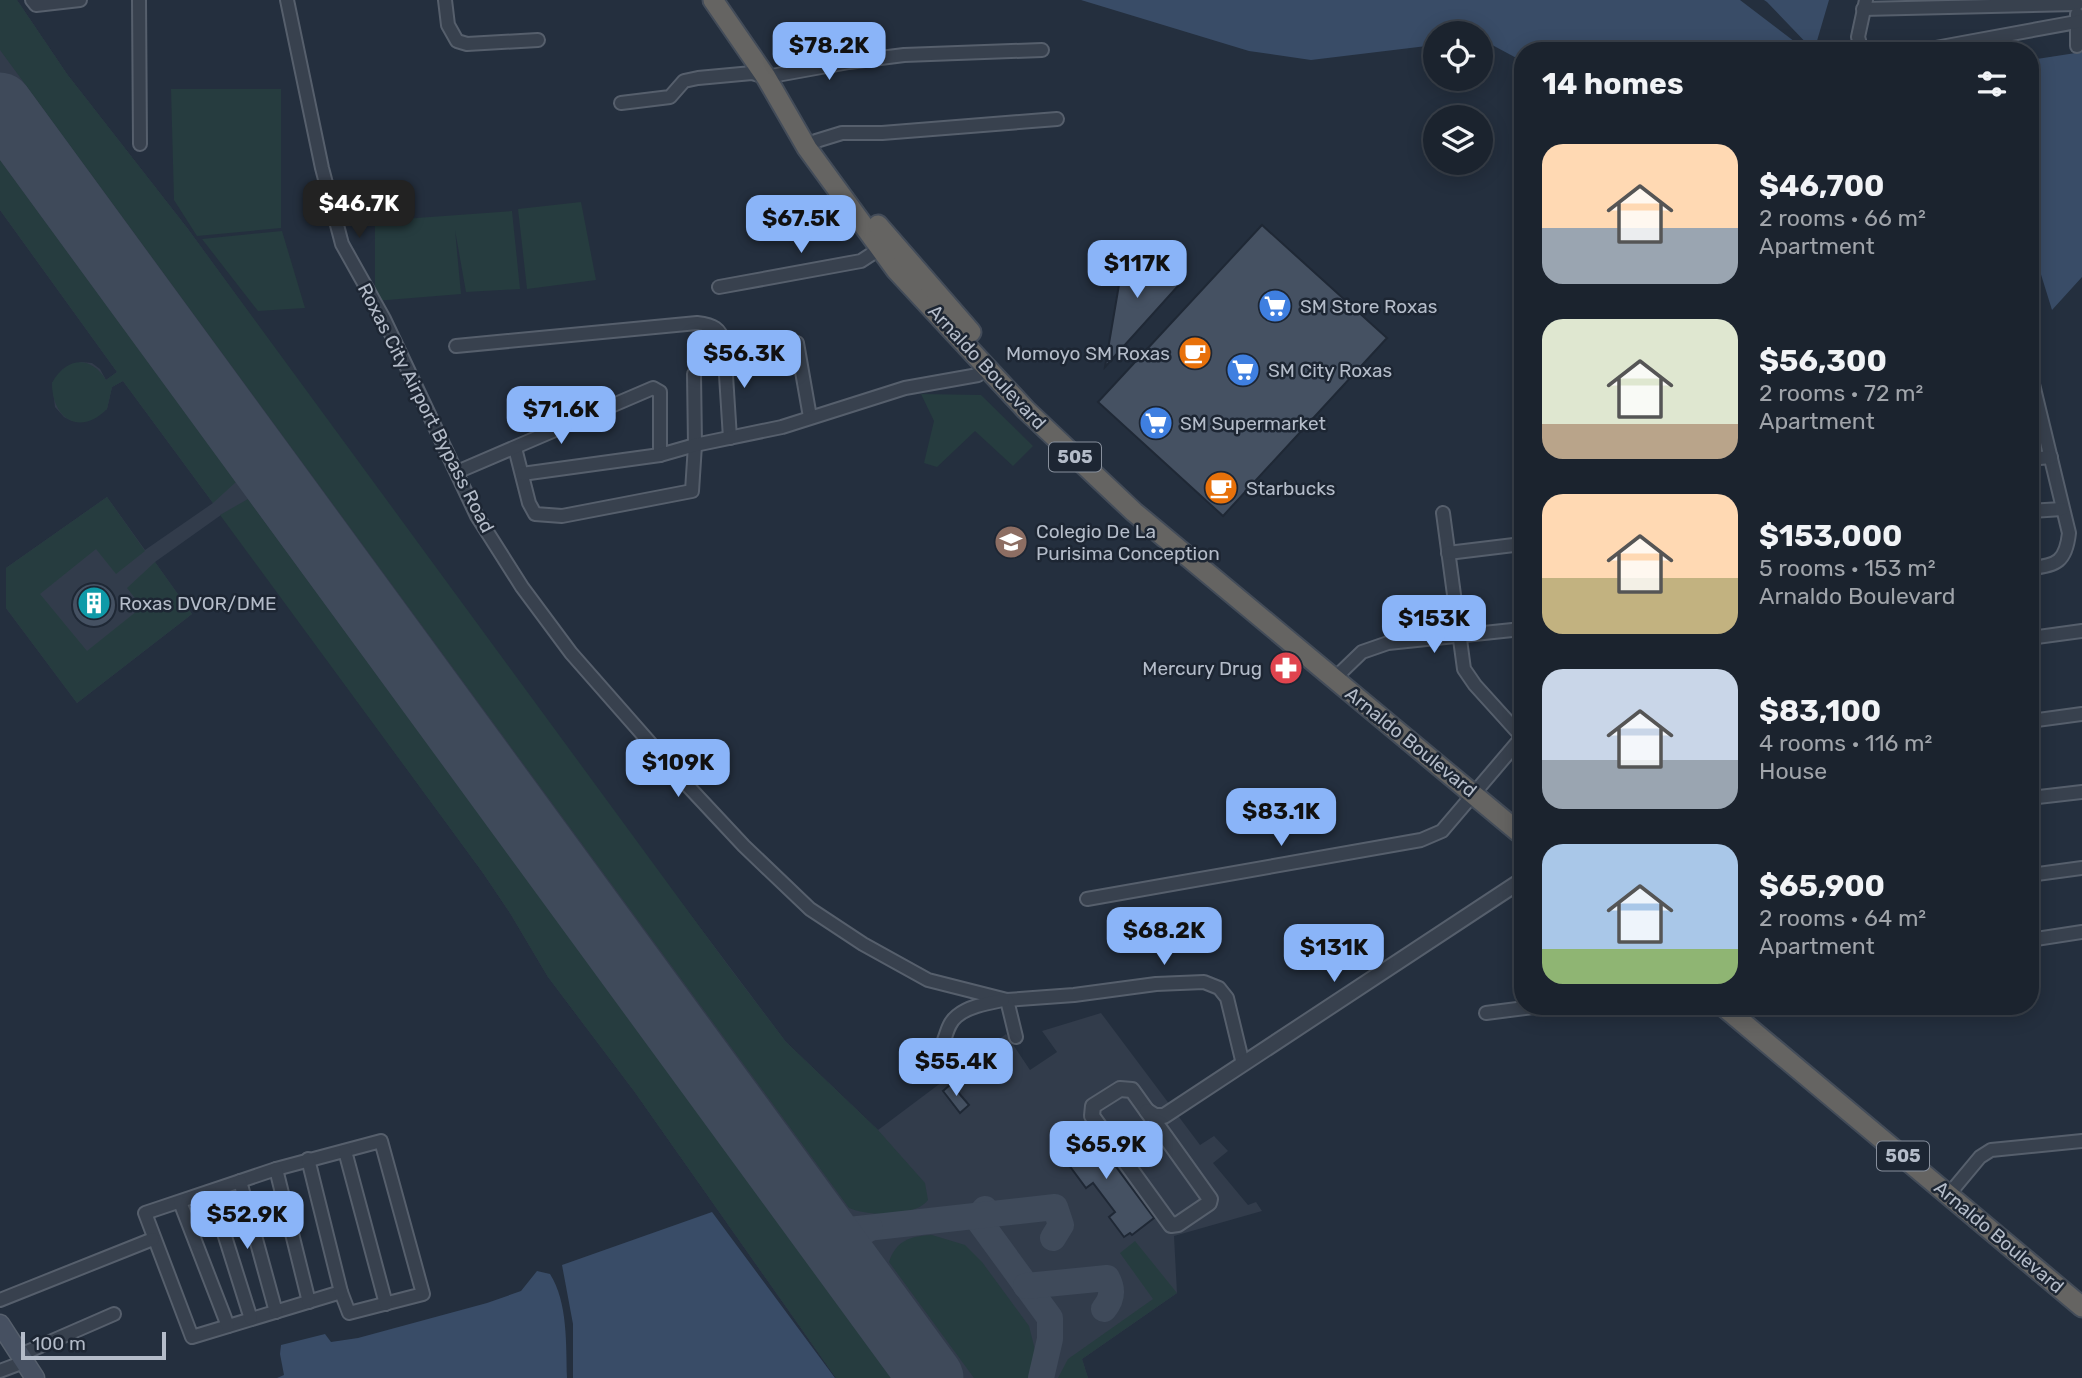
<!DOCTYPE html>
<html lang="en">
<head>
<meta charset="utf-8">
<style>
  body { margin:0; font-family:Rubik,sans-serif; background:#282f3a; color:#f1f3f6; height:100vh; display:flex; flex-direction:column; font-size:26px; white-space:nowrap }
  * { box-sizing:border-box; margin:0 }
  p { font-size:23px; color:#a0a4aa }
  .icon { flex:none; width:38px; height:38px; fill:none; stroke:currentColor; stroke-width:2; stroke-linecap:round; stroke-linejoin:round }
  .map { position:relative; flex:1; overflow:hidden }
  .drawer { position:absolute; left:1514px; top:42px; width:525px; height:973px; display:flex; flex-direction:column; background:#1b232e; border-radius:28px; box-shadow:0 4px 18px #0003,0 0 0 2px #39404a }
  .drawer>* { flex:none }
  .controls { position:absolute; left:1423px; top:21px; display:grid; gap:14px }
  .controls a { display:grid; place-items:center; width:70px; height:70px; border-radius:50%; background:#1b232e; box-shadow:0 4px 18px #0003,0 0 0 2px #39404a; font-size:35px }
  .scale { position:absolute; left:21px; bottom:18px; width:145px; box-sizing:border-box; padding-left:7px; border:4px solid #b4bcc9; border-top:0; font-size:19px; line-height:24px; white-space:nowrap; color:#b4bcc9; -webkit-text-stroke:5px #1d2633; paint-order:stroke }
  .price { position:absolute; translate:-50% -60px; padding:0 16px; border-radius:14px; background:#8ab4f8; color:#111; font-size:23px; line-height:46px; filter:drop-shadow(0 2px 4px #0008) }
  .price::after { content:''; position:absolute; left:50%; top:42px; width:21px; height:16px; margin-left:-10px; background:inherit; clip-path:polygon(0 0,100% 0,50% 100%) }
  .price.active { background:#222; color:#fff }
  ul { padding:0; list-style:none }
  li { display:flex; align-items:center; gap:21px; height:175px; padding:0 28px }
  li span { display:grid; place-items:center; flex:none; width:196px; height:140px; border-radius:21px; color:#555 }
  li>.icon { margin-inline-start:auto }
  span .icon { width:84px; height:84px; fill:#fffc; stroke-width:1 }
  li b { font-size:30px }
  h2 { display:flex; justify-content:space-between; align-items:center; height:84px; padding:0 28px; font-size:30px }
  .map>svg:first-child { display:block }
  .airport { fill:#323c4b }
  .green { fill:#263c3f }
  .water { fill:#394c67 }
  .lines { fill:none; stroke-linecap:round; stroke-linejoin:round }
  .taxiway { stroke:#3f4a5a; stroke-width:26 }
  .runway { stroke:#3f4a5a; stroke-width:65 }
  .building { fill:#455162; stroke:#1f2835; stroke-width:2 }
  .minor-casing { stroke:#565f6c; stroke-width:16 }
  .tertiary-casing { stroke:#565f6c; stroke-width:18 }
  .secondary-casing { stroke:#565f6c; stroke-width:21 }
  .trunk-casing { stroke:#434c59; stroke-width:23 }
  .minor { stroke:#38414e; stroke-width:12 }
  .tertiary { stroke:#38414e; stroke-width:14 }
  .secondary { stroke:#465061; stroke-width:18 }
  .trunk { stroke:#656462; stroke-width:19 }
  .labels { text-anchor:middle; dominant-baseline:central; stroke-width:5; stroke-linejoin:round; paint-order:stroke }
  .shield { fill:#1d2633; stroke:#878f9c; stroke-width:2 }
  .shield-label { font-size:18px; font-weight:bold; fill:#b4bcc9 }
  .poi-label { font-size:19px; fill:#b4bcc9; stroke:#1d2633; text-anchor:start }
  .street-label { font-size:19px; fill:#b4bcc9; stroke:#1d2633 }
</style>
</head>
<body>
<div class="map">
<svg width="2082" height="1378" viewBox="0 0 2082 1378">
  <rect width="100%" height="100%" fill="#242f3e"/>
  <path class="airport" d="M0,0h17l50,74 121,155 381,524 217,289 92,88 128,-96 24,36 27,-18 -15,-21 59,-18 99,132 14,-9 14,15 -15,12 35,42 8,-3 6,9 -88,25 3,57 -95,66 6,19h-252l-202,-287 -86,-114 -38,-64 -27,-40 -262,-358 -66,47 37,52 -115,89 -71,-95v-40l101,-71 38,53 68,-47 -90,-122 -11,6 -5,22 -16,11 -19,1 -8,-4 -9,-10 -3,-24 11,-14 18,-7 11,1 8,6 6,11 11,-8 -117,-162z"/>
  <g class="green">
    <path d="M0,0h17l50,74 121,155 544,742 54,71 92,88 47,53 3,17c-14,18 -60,16 -79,8l-849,-1158z"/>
    <path d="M171,89h110v139l-84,8 -23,-36z"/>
    <path d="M0,160l236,322 -23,21 -90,-122 -11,6 -5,22c-28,28 -55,9 -55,-26 14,-26 39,-28 54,-3l11,-8 -117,-162z"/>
    <path d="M581,202l15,78 -69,9 -9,-80z"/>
    <path d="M512,211l8,78 -54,3 -11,-62 6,64 -86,7v-80z"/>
    <path d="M282,231l23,77 -47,3 -56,-72z"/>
    <path d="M921,394l60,1 52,51 -20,20 -38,-35 -38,36 -13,-4 10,-42z"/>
    <path d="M107,497l38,54 -29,23 -20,-25 -56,45 47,57 55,-44 -15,-19 28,-26 37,52 -115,89 -71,-95v-40z"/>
    <path d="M248,499l645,879h-57l-202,-287 -86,-114 -38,-64 -27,-40 -263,-358z"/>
    <path d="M932,1235l33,10 17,17 47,64 6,24 -2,28h-59l-85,-116c7,-22 22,-26 43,-27z"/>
    <path d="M1135,1241l42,52 -95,66 6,19h-30l10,-19 85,-60 -33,-46z"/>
  </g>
  <g class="water">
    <path d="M1081,0h659l67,51h-285v10l-41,-22 -1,-6h-45v12l-124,15 -62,-9z"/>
    <path d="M1764,0h65l-15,51 -47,-49z"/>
    <path d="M2082,52v225l-30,33 -13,-42 -9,-8v-200z"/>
    <path d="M712,1212l123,166h-262v-54l-11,-59z"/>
    <path d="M537,1271l13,3c18,28 16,71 17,104h-290l7,-3 -4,-21 1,-9 44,-11 6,8 27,-4 129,-35 34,-12z"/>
  </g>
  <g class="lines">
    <g class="taxiway">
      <path d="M985,1209l-8,9 73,100v21l-9,39"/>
      <path d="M814,1217l11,11 15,3 215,-24 6,18 -8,13"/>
      <path d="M852,1270c-3,-20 0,-32 18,-42"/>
      <path d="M1026,1286l81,-8c6,11 6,20 -3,31"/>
    </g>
    <path class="runway" d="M0,105l931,1273"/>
  </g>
  <g class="building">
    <path d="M1262,225l125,113 -164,178 -125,-114z"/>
    <path d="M1134,249l44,37 -73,81 18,-106z"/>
    <circle cx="94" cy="605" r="22"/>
    <path d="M951,1084l18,21 -9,8 -17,-22z"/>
    <path d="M1085,1125l69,93 -22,17 -2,-2 -6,4 -15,-20 6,-5 -22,-29 -7,5 -26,-35 5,-4 -4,-6z"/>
  </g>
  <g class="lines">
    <defs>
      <g id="minor">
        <path d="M32,0l4,5 44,-5"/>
        <path d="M139,0l1,144"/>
        <path d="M287,0l35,168 20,76 42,75 93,197 45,71 49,66 116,132 57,61 66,63 53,35 65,36 79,20 67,-5 82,-11 48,-2 15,6 8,10 16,66"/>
        <path d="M445,0l3,25 9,16 10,3 71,-4"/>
        <path d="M1863,9l214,-5"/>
        <path d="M2077,14v32"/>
        <path d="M1862,51l-4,-14 8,-37"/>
        <path d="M1919,51l163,-30"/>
        <path d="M621,103l49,-6 14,-16 14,-3 54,-5 14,4 83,-15 55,-7 138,-5"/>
        <path d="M807,148l9,-7 26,-8h40l175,-14"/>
        <path d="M719,287l142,-26 23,-15"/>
        <path d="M763,345l34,-2 13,74"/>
        <path d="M456,346l241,-23c16,2 24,5 27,21l6,94"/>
        <path d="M2030,372l39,161c-3,28 -12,33 -39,35"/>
        <path d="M515,448l14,55 6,11 27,2 130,-25 3,-46 -1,-71"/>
        <path d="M2030,459l21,-2"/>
        <path d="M457,472l196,-84 7,4v63"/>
        <path d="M522,474l138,-19 35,-10 87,-18 123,-39 73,-13 9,-7"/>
        <path d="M2030,511l32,-2"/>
        <path d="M1443,513l21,156 11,16 47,52"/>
        <path d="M1448,553l74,-9"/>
        <path d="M2030,638l52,-7"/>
        <path d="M1334,679l28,-27 26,-9 134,-14"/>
        <path d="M2030,721l52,-7"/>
        <path d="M2030,798l52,-6"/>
        <path d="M2030,875l52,-7"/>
        <path d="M1087,899l334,-59 21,-9 80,-94"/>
        <path d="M2030,940l52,-8"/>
        <path d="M1007,1000l9,37"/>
        <path d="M1486,1013l55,-7"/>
        <path d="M910,1066c10,-5 26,-11 32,-21 5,-10 5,-21 15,-29 12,-10 31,-13 46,-16"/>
        <path d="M381,1141l42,153 -74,19 -8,-21 -149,45 -47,-124 131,-44z"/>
        <path d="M345,1151l41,153"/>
        <path d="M308,1159l33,133"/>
        <path d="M276,1169l33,133"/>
        <path d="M240,1181l36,131"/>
        <path d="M1955,1187l25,-30 11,-7 91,-9"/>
        <path d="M211,1192l40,127"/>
        <path d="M180,1202l48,124"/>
        <path d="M0,1300l153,-61"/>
        <path d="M20,1355l94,-41"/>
        <path d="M0,1371l24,-9"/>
      </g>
      <g id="tertiary">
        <path d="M1120,1089l12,1 78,109 -1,4 -31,21 -7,1 -79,-109 1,-10z"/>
        <path d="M1147,1111l8,5h9l358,-236"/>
      </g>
      <path id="secondary" d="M0,1324l35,54"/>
      <g id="trunk">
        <path d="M713,0l53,77 41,71 89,122 130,140 108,102 388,323"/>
        <path d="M878,225l93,107"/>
        <path d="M1723,1006l359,301"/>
      </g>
    </defs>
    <use href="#minor" class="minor-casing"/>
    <use href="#tertiary" class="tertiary-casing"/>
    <use href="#secondary" class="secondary-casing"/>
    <use href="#trunk" class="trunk-casing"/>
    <use href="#minor" class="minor"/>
    <use href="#tertiary" class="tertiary"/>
    <use href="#secondary" class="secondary"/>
    <use href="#trunk" class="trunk"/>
  </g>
  <defs>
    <symbol id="supermarket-disc" viewBox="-11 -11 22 22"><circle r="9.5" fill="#3f7fe0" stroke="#1d2633"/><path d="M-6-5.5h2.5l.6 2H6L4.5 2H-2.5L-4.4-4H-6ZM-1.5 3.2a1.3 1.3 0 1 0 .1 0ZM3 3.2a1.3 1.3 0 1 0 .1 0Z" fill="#fff"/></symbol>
    <symbol id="cafe-disc" viewBox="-11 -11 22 22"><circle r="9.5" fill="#e8710a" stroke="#1d2633"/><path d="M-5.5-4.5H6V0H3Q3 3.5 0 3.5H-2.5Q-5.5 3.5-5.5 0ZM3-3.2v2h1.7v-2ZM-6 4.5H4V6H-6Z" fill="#fff"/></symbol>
    <symbol id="university-disc" viewBox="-11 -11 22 22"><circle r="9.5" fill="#8d6e63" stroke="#1d2633"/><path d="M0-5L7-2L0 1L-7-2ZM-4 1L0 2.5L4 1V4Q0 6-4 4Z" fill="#fff"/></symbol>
    <symbol id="building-disc" viewBox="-11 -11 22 22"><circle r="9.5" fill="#0f9aa8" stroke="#1d2633"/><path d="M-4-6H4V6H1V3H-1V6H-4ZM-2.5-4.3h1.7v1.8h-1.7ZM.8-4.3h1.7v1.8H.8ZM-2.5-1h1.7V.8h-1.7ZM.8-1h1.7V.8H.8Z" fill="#fff"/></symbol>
    <symbol id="pharmacy-disc" viewBox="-11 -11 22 22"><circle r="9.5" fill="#e0444e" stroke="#1d2633"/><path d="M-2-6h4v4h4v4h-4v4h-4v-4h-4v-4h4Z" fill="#fff"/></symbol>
  </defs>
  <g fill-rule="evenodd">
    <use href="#supermarket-disc" x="1256" y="287" width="38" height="38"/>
    <use href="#cafe-disc" x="1176" y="334" width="38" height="38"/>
    <use href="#supermarket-disc" x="1224" y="351" width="38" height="38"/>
    <use href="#supermarket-disc" x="1137" y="404" width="38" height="38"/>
    <use href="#cafe-disc" x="1202" y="469" width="38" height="38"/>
    <use href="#university-disc" x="992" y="523" width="38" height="38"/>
    <use href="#building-disc" x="75" y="584" width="38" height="38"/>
    <use href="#pharmacy-disc" x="1267" y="649" width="38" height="38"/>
  </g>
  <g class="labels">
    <g class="shield">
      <rect x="1049" y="442.5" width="52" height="29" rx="5"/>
      <rect x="1877" y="1141.5" width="52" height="29" rx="5"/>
    </g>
    <g class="shield-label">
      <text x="1075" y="457">505</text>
      <text x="1903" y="1156">505</text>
    </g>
    <g class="poi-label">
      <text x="1300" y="306">SM Store Roxas</text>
      <text x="1170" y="353" text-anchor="end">Momoyo SM Roxas</text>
      <text x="1268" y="370">SM City Roxas</text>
      <text x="1180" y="423">SM Supermarket</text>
      <text x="1246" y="488">Starbucks</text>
      <text x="1036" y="531">Colegio De La<tspan x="1036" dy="22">Purisima Conception</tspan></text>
      <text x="119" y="603">Roxas DVOR/DME</text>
      <text x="1262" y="668" text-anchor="end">Mercury Drug</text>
    </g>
    <g class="street-label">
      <text transform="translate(987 367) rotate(47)">Arnaldo Boulevard</text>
      <text transform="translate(426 408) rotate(63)">Roxas City Airport Bypass Road</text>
      <text transform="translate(1411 742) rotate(39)">Arnaldo Boulevard</text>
      <text transform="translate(1999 1237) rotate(40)">Arnaldo Boulevard</text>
    </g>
  </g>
</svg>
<div class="controls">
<a><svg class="icon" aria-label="locate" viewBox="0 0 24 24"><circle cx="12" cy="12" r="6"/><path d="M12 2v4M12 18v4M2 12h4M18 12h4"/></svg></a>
<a><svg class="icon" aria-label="layers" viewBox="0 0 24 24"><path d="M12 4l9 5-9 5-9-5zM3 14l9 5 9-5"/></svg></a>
</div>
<div class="scale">100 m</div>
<b class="price" style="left:829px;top:82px">$78.2K</b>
<b class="price active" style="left:359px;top:240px">$46.7K</b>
<b class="price" style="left:801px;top:255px">$67.5K</b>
<b class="price" style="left:1137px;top:300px">$117K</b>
<b class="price" style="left:744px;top:390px">$56.3K</b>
<b class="price" style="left:561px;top:446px">$71.6K</b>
<b class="price" style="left:1434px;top:655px">$153K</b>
<b class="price" style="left:678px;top:799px">$109K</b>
<b class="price" style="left:1281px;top:848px">$83.1K</b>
<b class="price" style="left:1164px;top:967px">$68.2K</b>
<b class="price" style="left:1334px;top:984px">$131K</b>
<b class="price" style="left:956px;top:1098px">$55.4K</b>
<b class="price" style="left:1106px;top:1181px">$65.9K</b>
<b class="price" style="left:247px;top:1251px">$52.9K</b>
<section class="drawer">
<h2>14 homes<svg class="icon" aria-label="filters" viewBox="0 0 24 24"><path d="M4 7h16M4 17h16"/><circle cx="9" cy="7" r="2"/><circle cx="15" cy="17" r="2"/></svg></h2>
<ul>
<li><span style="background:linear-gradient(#ffd9b3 60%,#9aa5b1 0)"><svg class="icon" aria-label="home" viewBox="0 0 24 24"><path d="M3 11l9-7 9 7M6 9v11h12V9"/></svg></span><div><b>$46,700</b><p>2 rooms · 66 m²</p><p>Apartment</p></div></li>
<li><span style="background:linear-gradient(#dfe7d0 75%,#b9a48a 0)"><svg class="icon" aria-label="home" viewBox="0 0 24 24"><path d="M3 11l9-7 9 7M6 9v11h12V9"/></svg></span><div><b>$56,300</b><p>2 rooms · 72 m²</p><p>Apartment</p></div></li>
<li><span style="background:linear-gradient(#ffd9b3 60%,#c2b280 0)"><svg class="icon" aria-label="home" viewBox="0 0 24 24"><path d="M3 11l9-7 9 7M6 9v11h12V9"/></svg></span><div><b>$153,000</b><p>5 rooms · 153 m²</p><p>Arnaldo Boulevard</p></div></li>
<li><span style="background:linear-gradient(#c9d6e8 65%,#9aa5b1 0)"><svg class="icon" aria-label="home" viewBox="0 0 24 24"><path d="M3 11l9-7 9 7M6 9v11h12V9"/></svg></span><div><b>$83,100</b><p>4 rooms · 116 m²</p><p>House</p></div></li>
<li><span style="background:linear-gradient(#a9c7e8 75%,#8fb573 0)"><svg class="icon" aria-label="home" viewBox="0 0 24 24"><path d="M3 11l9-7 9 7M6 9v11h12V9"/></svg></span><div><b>$65,900</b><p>2 rooms · 64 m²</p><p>Apartment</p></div></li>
</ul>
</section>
</div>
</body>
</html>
